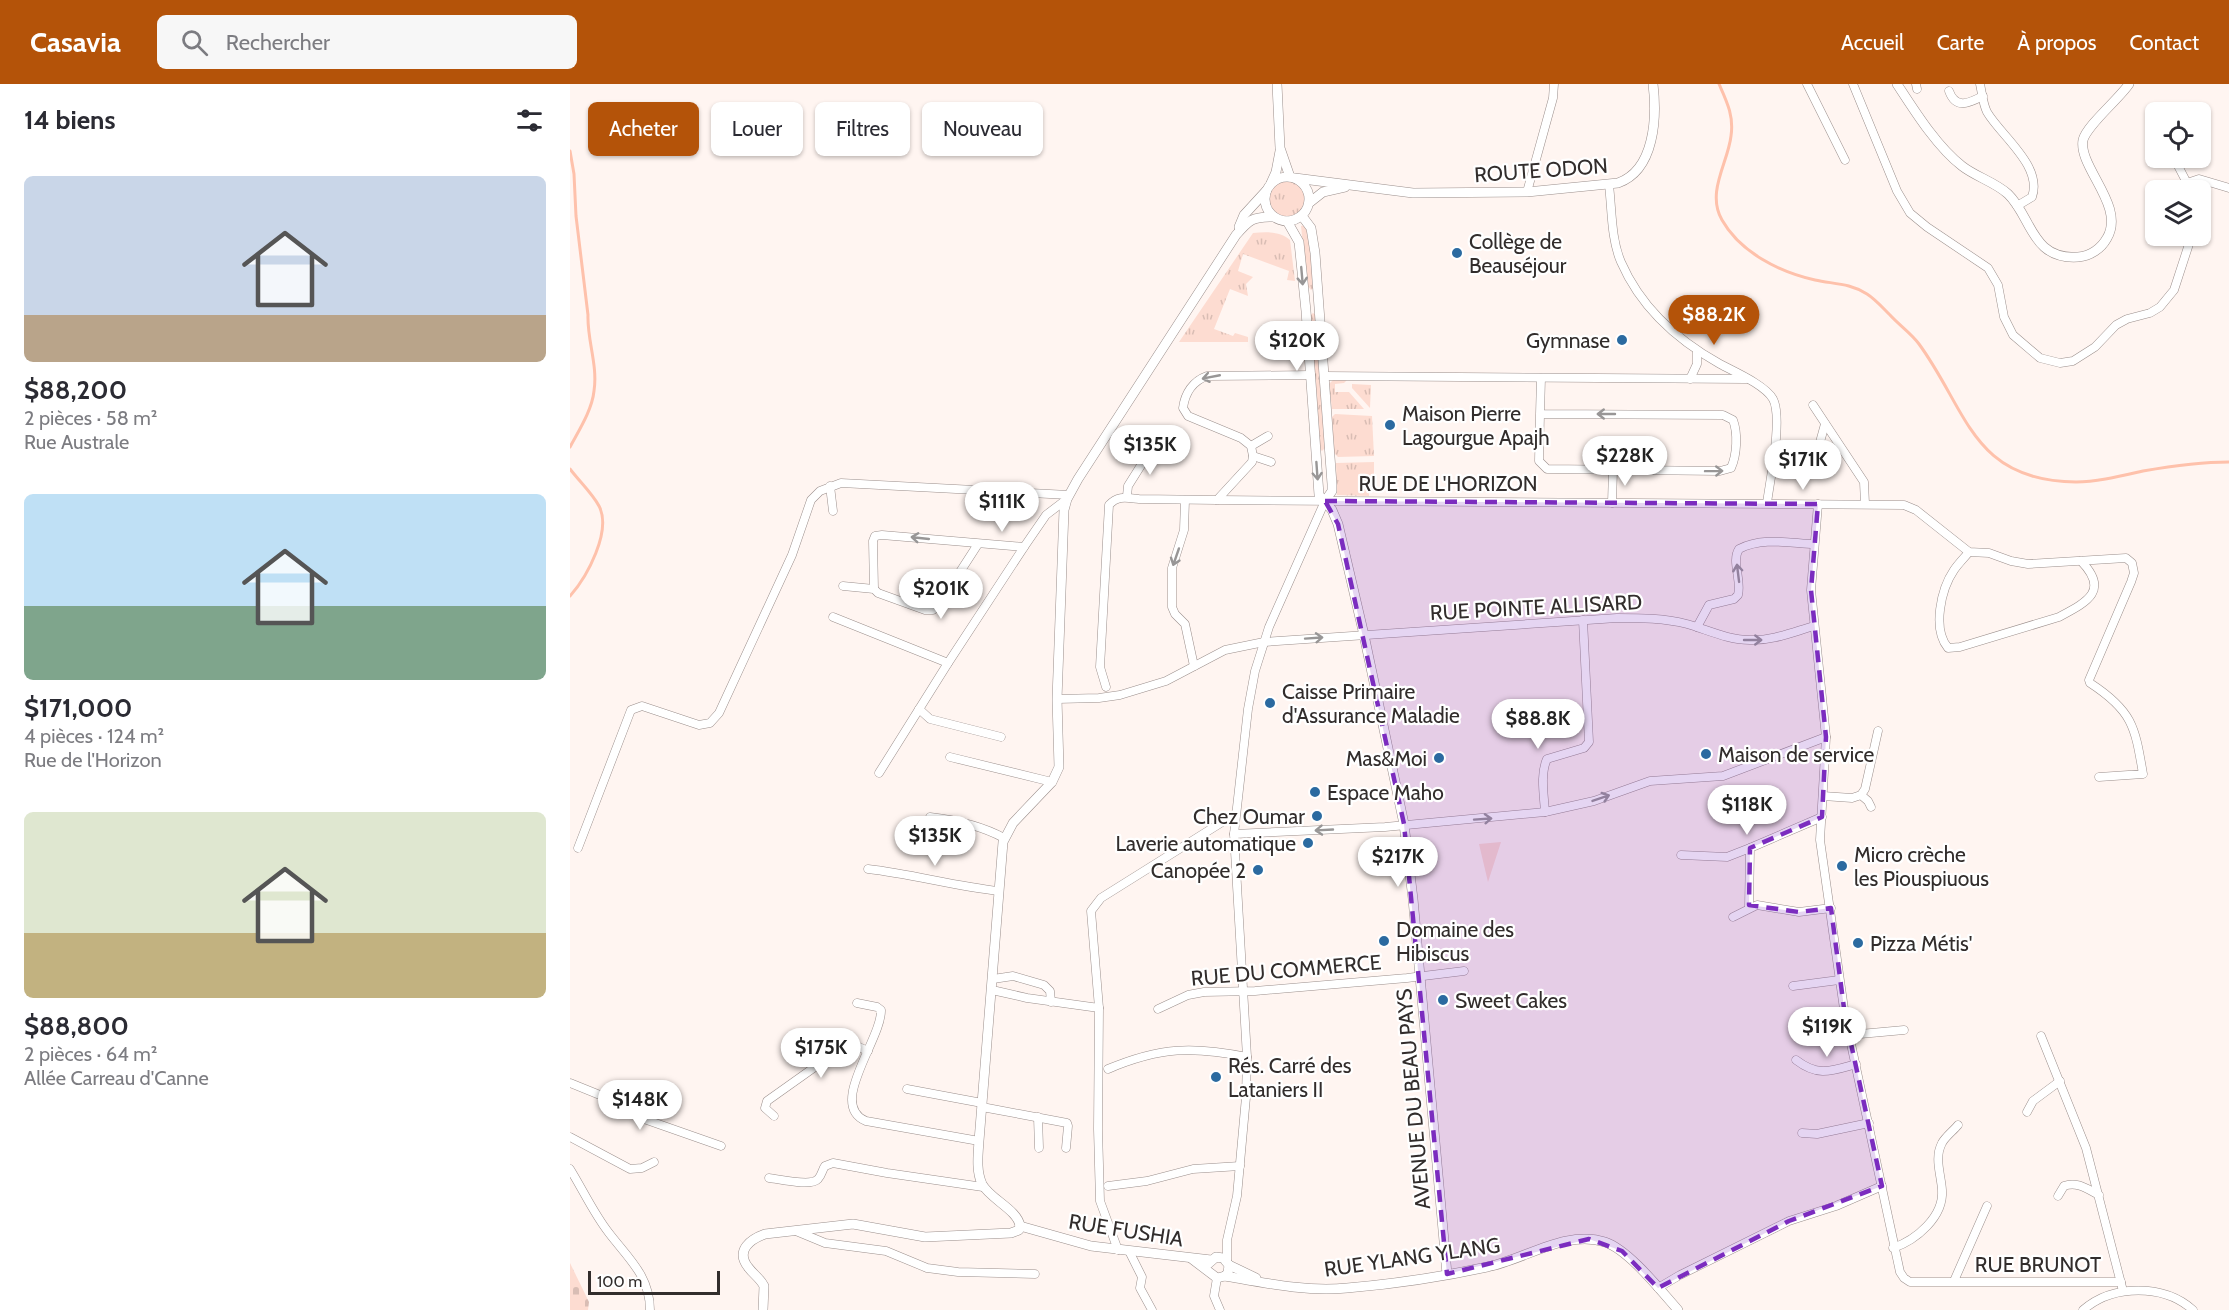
<!DOCTYPE html>
<html lang="fr">
<head>
<meta charset="utf-8">
<style>
  body { margin:0; font-family:Cabin,sans-serif; background:#f7f7f7; color:#2b2b33; height:100vh; display:flex; flex-direction:column; font-size:22px; white-space:nowrap }
  * { box-sizing:border-box; margin:0 }
  p { font-size:20px; color:#7c7c81 }
  .icon { flex:none; width:33px; height:33px; fill:none; stroke:currentColor; stroke-width:2; stroke-linecap:round; stroke-linejoin:round }
  .map { position:relative; flex:1; overflow:hidden }
  .side { display:flex; flex-direction:column; background:#fff; width:570px }
  .side>* { flex:none }
  .top-card { position:absolute; left:18px; top:18px; width:570px; height:54px; display:flex; gap:12px }
  .tools { position:absolute; left:1575px; top:18px; display:grid; gap:12px }
  .tools a { display:grid; place-items:center; width:66px; height:66px; border-radius:9px; background:#fff; box-shadow:0 2px 4px #0004; font-size:30px }
  .scale { position:absolute; left:18px; bottom:15px; width:132px; box-sizing:border-box; padding-left:6px; border:3px solid #322d2c; border-top:0; font-size:16px; line-height:21px; white-space:nowrap; color:#322d2c; -webkit-text-stroke:4px #fff; paint-order:stroke }
  .price { position:absolute; translate:-50% -51px; padding:0 14px; border-radius:21px; background:#fff; color:#222; font-size:20px; line-height:39px; filter:drop-shadow(0 2px 3px #0008) }
  .price::after { content:''; position:absolute; left:50%; top:36px; width:18px; height:14px; margin-left:-9px; background:inherit; clip-path:polygon(0 0,100% 0,50% 100%) }
  .price.active { background:#b45309; color:#fff }
  ul { padding:0; list-style:none }
  li { display:grid; align-content:center; gap:12px; height:318px; padding:0 24px }
  li span { display:grid; place-items:center; height:186px; border-radius:9px; color:#555 }
  li>.icon { margin-inline-start:auto }
  span .icon { width:108px; height:108px; fill:#fffc; stroke-width:1 }
  li b { font-size:26px }
  h2 { display:flex; justify-content:space-between; align-items:center; height:72px; padding:0 24px; font-size:26px }
  .chip { padding:0 21px; border-radius:9px; background:#fff; box-shadow:0 2px 4px #0004; font-size:21px; line-height:54px }
  .chip.active { background:#b45309; color:#fff }
  header { display:flex; align-items:center; gap:36px; box-sizing:border-box; height:84px; padding:0 30px; background:#b45309; color:#fff }
  header strong { font-size:28px }
  nav { display:flex; gap:33px; margin-inline-start:auto; font-size:21px }
  .search { width:420px; height:54px; background:#f7f7f7; display:flex; align-items:center; gap:15px; box-sizing:border-box; padding:0 21px; border-radius:9px; color:#7c7c81; font-size:22px }
  main { display:flex; flex:1; min-height:0 }
  .map>svg:first-child { display:block }
  .grass { fill:url(#grass-tufts) }
  .cemetery { fill:url(#cemetery-stones) }
  .park { fill:#fddcd1 }
  .lines { fill:none; stroke-linecap:round; stroke-linejoin:round }
  .stream { stroke:#fec1ab; stroke-width:3 }
  .minor-casing { stroke:#9b8f8c; stroke-width:9 }
  .tertiary-casing { stroke:#9b8f8c; stroke-width:10 }
  .minor { stroke:#fff; stroke-width:8 }
  .tertiary { stroke:#fff; stroke-width:9 }
  .oneway { stroke:#989696 }
  .marked { fill:#7b2cbf; fill-opacity:0.2; stroke:#7b2cbf; stroke-width:4.5; stroke-dasharray:12 8; stroke-linejoin:round }
  .poi-dot { fill:#2b6aa0; stroke:#fff; stroke-width:2 }
  .labels { text-anchor:middle; dominant-baseline:central; stroke-width:4.5; stroke-linejoin:round; paint-order:stroke }
  .street-label { font-size:21px; fill:#322d2c; stroke:#fff }
  .poi-label { font-size:21px; fill:#322d2c; stroke:#fff; text-anchor:start }
</style>
</head>
<body>
<header>
<strong>Casavia</strong>
<div class="search"><svg class="icon" aria-label="search" viewBox="0 0 24 24"><circle cx="10" cy="10" r="6"/><path d="M15 15l6 6"/></svg>Rechercher</div>
<nav><a>Accueil</a><a>Carte</a><a>À propos</a><a>Contact</a></nav>
</header>
<main>
<section class="side">
<h2>14 biens<svg class="icon" aria-label="filters" viewBox="0 0 24 24"><path d="M4 7h16M4 17h16"/><circle cx="9" cy="7" r="2"/><circle cx="15" cy="17" r="2"/></svg></h2>
<ul>
<li><span style="background:linear-gradient(#c9d6e8 75%,#b9a48a 0)"><svg class="icon" aria-label="home" viewBox="0 0 24 24"><path d="M3 11l9-7 9 7M6 9v11h12V9"/></svg></span><div><b>$88,200</b><p>2 pièces · 58 m²</p><p>Rue Australe</p></div></li>
<li><span style="background:linear-gradient(#bfe0f5 60%,#7fa58c 0)"><svg class="icon" aria-label="home" viewBox="0 0 24 24"><path d="M3 11l9-7 9 7M6 9v11h12V9"/></svg></span><div><b>$171,000</b><p>4 pièces · 124 m²</p><p>Rue de l'Horizon</p></div></li>
<li><span style="background:linear-gradient(#dfe7d0 65%,#c2b280 0)"><svg class="icon" aria-label="home" viewBox="0 0 24 24"><path d="M3 11l9-7 9 7M6 9v11h12V9"/></svg></span><div><b>$88,800</b><p>2 pièces · 64 m²</p><p>Allée Carreau d'Canne</p></div></li>
</ul>
</section>
<div class="map">
<svg width="1659" height="1226" viewBox="0 0 1659 1226">
  <defs>
    <pattern id="grass-tufts" width="24" height="20" patternUnits="userSpaceOnUse" patternTransform="scale(1.5)"><rect width="24" height="20" fill="#fddcd1"/><path d="M3 7l-1-3M5 7V3M7 7l1-3M15 17l-1-3M17 17v-4M19 17l1-3" fill="none" stroke="#d9bdb4"/></pattern>
    <pattern id="cemetery-stones" width="16" height="16" patternUnits="userSpaceOnUse" patternTransform="scale(1.5)"><rect width="16" height="16" fill="#fddcd1"/><path d="M2 7V4a2 2 0 0 1 4 0v3zM10 15v-3a2 2 0 0 1 4 0v3z" fill="#d9bdb4"/></pattern>
  </defs>
  <rect width="100%" height="100%" fill="#fff5f1"/>
  <g class="grass">
    <circle cx="717" cy="115" r="18"/>
    <path d="M735,141l5,16 3,47 -2,2 -4,-5 -6,-59z"/>
    <path d="M683,149c13,-1 27,-2 37,7l5,41 -8,-1 2,-9 -46,-17 -5,17 15,6 -7,7 2,12 -18,-7 -16,40 19,7 2,-3 13,4v5h-69z"/>
    <path d="M743,229l3,2 10,132 -4,4 -3,-3 -10,-132z"/>
    <path d="M763,296h14l-3,3 -9,1v8h14l15,17h-32l-3,-25z"/>
    <path d="M782,300l19,1 -1,23 -18,-20z"/>
    <path d="M765,330l37,2 2,40 -36,1 -4,-4 -2,-36z"/>
    <path d="M804,378v28h-5v6l-32,-1 -1,-32z"/>
  </g>
  <path class="cemetery" d="M0,1179l19,39 -1,8h-18z"/>
  <path class="park" d="M931,758l-13,40 -9,-38z"/>
  <g class="lines">
    <g class="stream">
      <path d="M1149,0c8,18 15,32 12,52 -3,27 -25,56 -9,84 18,32 57,52 93,60 18,4 35,3 52,14 8,5 16,14 23,21 9,10 21,18 29,29 49,67 53,137 157,138 22,0 45,-6 67,-11 29,-5 57,-9 86,-9"/>
      <path d="M0,67l4,23 2,42 12,99c-1,25 10,50 6,76 -2,19 -15,39 -24,56"/>
      <path d="M0,385c9,12 22,24 29,37 13,25 -12,71 -29,90"/>
    </g>
    <defs>
      <g id="minor">
        <path d="M1237,0l38,76"/>
        <path d="M1283,0l44,107 13,22 17,14 61,41 10,17 6,32 9,18 27,23 20,5 13,-2 22,-14 21,-22 11,-6 23,-6 10,-6 14,-17 15,-46v-8"/>
        <path d="M1346,0l1,5"/>
        <path d="M1410,0c2,9 3,20 7,28 14,24 56,54 45,85l-15,9"/>
        <path d="M1379,7c7,19 20,12 34,5"/>
        <path d="M1597,27v1"/>
        <path d="M1604,74l13,25"/>
        <path d="M1039,101c3,25 2,54 12,77 20,46 56,78 99,102 15,8 45,21 53,35 10,19 -3,81 -6,104"/>
        <path d="M1614,106l3,-7 12,-4 30,9"/>
        <path d="M957,108l26,-94 1,-14"/>
        <path d="M754,292l422,3"/>
        <path d="M1120,295l7,-15v-13"/>
        <path d="M1243,321l51,77 1,22"/>
        <path d="M970,330l-1,47 8,8 173,2 11,-3c6,-13 7,-35 2,-48l-10,-5 -183,-1 1,-36"/>
        <path d="M681,362l17,-10"/>
        <path d="M683,372l18,6"/>
        <path d="M1248,383l2,-25 5,-18"/>
        <path d="M260,402l3,25"/>
        <path d="M557,412l1,-10 22,-35"/>
        <path d="M615,416l-1,30 -12,38v39l3,7 10,10 9,42"/>
        <path d="M647,416l35,-38 1,-6 -2,-10 -10,-8 -53,-22 -5,-8c2,-15 10,-27 24,-32l104,-1"/>
        <path d="M1042,419l1,-33"/>
        <path d="M1248,420l-7,86 15,147 -6,103 25,176 55,256 4,6 6,4h211"/>
        <path d="M1399,468c-5,6 -11,12 -15,18 -13,19 -22,59 -6,78l12,-1 99,-30c28,-15 51,-26 22,-56"/>
        <path d="M273,502l31,3 4,4 47,17h8l5,-4 40,-62"/>
        <path d="M304,505l-1,-48 2,-5 7,-1 142,12"/>
        <path d="M263,533l115,46"/>
        <path d="M1127,543l12,-22 25,-6 4,-4c4,-15 -7,-34 1,-46 23,-12 50,-6 75,-5"/>
        <path d="M536,603l-6,-20 9,-162c9,-10 18,-7 30,-6l78,1 687,5 12,5 53,42 20,1 22,8 17,3 98,-6 6,5 2,10 -3,9 -42,98 1,3c43,28 45,44 53,91l-44,3"/>
        <path d="M487,615l42,-1 21,-3 46,-14 59,-31 39,-8 353,-24c24,0 47,0 70,6 21,6 41,16 63,16 22,1 43,-8 64,-14"/>
        <path d="M349,625l11,10 71,18"/>
        <path d="M380,673l102,25"/>
        <path d="M309,689l69,-110 76,-116 22,-32 21,-16"/>
        <path d="M1291,711l7,6 3,6"/>
        <path d="M1253,712l29,2 9,-3 4,-6 13,-58"/>
        <path d="M975,728c-1,-17 -5,-38 2,-53l37,-11 5,-6 -6,-122"/>
        <path d="M360,733c26,3 50,8 74,21"/>
        <path d="M664,750l151,-7 160,-15 49,-11 56,-20 73,-5 103,-39"/>
        <path d="M8,764l53,-138 11,-4 57,19 11,-2 9,-10 73,-158 19,-55 9,-9 21,-8 228,12"/>
        <path d="M1111,771l46,2 23,-9"/>
        <path d="M298,785c44,5 86,17 131,22"/>
        <path d="M1179,824l1,-60 72,-31"/>
        <path d="M1163,833l24,-12 42,7 32,-4"/>
        <path d="M423,895l20,-3 31,9 6,6 1,11"/>
        <path d="M1223,902l46,-6"/>
        <path d="M422,906l35,8 72,10"/>
        <path d="M287,919l20,4 4,3c1,29 -54,95 -15,111l113,20"/>
        <path d="M588,925l30,-14 16,-3 51,-1 152,-13 57,-7"/>
        <path d="M1279,951l55,-5"/>
        <path d="M1471,952l45,112 37,143"/>
        <path d="M1226,976c22,17 35,11 60,4"/>
        <path d="M538,985c52,-22 85,-23 139,-12"/>
        <path d="M0,999l52,21 22,15 77,27"/>
        <path d="M337,1005l75,14"/>
        <path d="M412,1023l85,16 1,3 -2,22"/>
        <path d="M1457,1028l6,-11 27,-20"/>
        <path d="M204,1032l-9,-8 2,-7 76,-54 9,-3 16,7"/>
        <path d="M468,1033l1,31"/>
        <path d="M1232,1049l15,1 52,-11"/>
        <path d="M0,1053l60,32 12,-1 12,-6"/>
        <path d="M0,1085c13,21 24,45 39,64 19,25 41,43 41,77"/>
        <path d="M199,1094c10,1 42,9 49,1 4,-4 4,-9 7,-13l8,-3 54,10 96,14"/>
        <path d="M538,1102l39,-5 46,-12 47,-3"/>
        <path d="M1488,1112l6,-10c13,-5 23,3 35,9"/>
        <path d="M226,1147l29,12 61,8 41,17 31,4 77,2"/>
        <path d="M1323,1164c23,-8 51,-31 49,-58 -1,-16 -8,-32 0,-47 3,-6 11,-12 16,-18"/>
        <path d="M548,1166l-18,-49 -2,-72 1,-121 -8,-97 10,-13 134,-84"/>
        <path d="M559,1167l13,26 -2,11 12,22"/>
        <path d="M657,1178v-22l10,-44 9,-99 1,-40 -13,-223 14,-125 7,-38 14,-44 56,-126"/>
        <path d="M647,1194l-3,18 6,14"/>
        <path d="M1384,1197l33,-75"/>
        <path d="M1088,1204l22,-13 109,-54 47,-15 46,-20"/>
        <path d="M1513,1226c30,-26 81,-26 110,0"/>
      </g>
      <g id="tertiary">
        <path d="M707,0l3,64 10,29"/>
        <path d="M1327,0c17,26 40,63 65,82 14,11 33,16 46,28 24,23 23,66 70,63 12,-1 23,-8 29,-19 19,-32 -29,-71 -24,-98 4,-15 36,-41 46,-56"/>
        <circle cx="717" cy="115" r="22"/>
        <path d="M725,94l118,15 114,-1 91,-9c37,-13 39,-66 35,-99"/>
        <path d="M701,99l5,-11 4,-21"/>
        <path d="M739,119l14,-11 22,-5"/>
        <path d="M732,132l9,12 4,25 17,231v7l-7,10"/>
        <path d="M717,137l12,21 7,69 13,184 13,15 6,14 26,111 40,189 9,75 34,375"/>
        <path d="M669,143l5,-12 22,-24"/>
        <path d="M450,1142c-2,-16 -30,-27 -38,-42 -6,-13 -4,-29 -3,-43l24,-299 10,-19 39,-41 7,-15 -2,-68 7,-189 3,-11 11,-20 158,-244c13,-15 17,-19 38,-18"/>
        <path d="M450,1142l71,20 120,14"/>
        <path d="M622,1175l25,19 8,-2c40,7 81,16 122,12 46,-4 94,-11 140,-21 37,-7 79,-38 118,-25 24,8 56,49 73,68"/>
        <path d="M638,1180l8,-7 7,1 6,7 -1,8 -3,3"/>
        <path d="M659,1181l27,13"/>
        <path d="M193,1226l1,-24c-4,-8 -11,-12 -16,-19 -13,-17 3,-28 17,-33l88,-10 72,13 86,-4 8,-3 1,-4"/>
      </g>
    </defs>
    <use href="#minor" class="minor-casing"/>
    <use href="#tertiary" class="tertiary-casing"/>
    <use href="#minor" class="minor"/>
    <use href="#tertiary" class="tertiary"/>
  </g>
  <defs><path id="oneway-shaft" d="M-6 0H5M1.5-3L5.5 0L1.5 3" fill="none" stroke-width="1.6" stroke-linecap="round" stroke-linejoin="round" transform="scale(1.5)"/></defs>
  <g class="oneway">
    <use href="#oneway-shaft" transform="translate(732 192) rotate(85)"/>
    <use href="#oneway-shaft" transform="translate(641 293) rotate(169)"/>
    <use href="#oneway-shaft" transform="translate(1036 330) rotate(180)"/>
    <use href="#oneway-shaft" transform="translate(747 387) rotate(86)"/>
    <use href="#oneway-shaft" transform="translate(1144 387) rotate(-1)"/>
    <use href="#oneway-shaft" transform="translate(350 454) rotate(-174)"/>
    <use href="#oneway-shaft" transform="translate(606 473) rotate(109)"/>
    <use href="#oneway-shaft" transform="translate(1168 489) rotate(-97)"/>
    <use href="#oneway-shaft" transform="translate(744 554) rotate(-4)"/>
    <use href="#oneway-shaft" transform="translate(1183 556)"/>
    <use href="#oneway-shaft" transform="translate(1031 714) rotate(-19)"/>
    <use href="#oneway-shaft" transform="translate(913 735) rotate(-4)"/>
    <use href="#oneway-shaft" transform="translate(754 746) rotate(177)"/>
  </g>
  <path class="marked" d="M755,417l493,3 -7,86 15,147 -4,80 -72,31 -1,57 50,7 32,-4 14,108 37,170 -93,35 -131,67 -36,-37 -33,-12 -142,35 -43,-450 -66,-300z"/>
  <g class="poi-dot">
    <circle cx="887" cy="169" r="6"/>
    <circle cx="1052" cy="256" r="6"/>
    <circle cx="820" cy="341" r="6"/>
    <circle cx="700" cy="619" r="6"/>
    <circle cx="1136" cy="670" r="6"/>
    <circle cx="869" cy="674" r="6"/>
    <circle cx="745" cy="708" r="6"/>
    <circle cx="747" cy="732" r="6"/>
    <circle cx="738" cy="759" r="6"/>
    <circle cx="1272" cy="782" r="6"/>
    <circle cx="688" cy="786" r="6"/>
    <circle cx="814" cy="857" r="6"/>
    <circle cx="1288" cy="859" r="6"/>
    <circle cx="873" cy="916" r="6"/>
    <circle cx="646" cy="993" r="6"/>
  </g>
  <g class="labels">
    <g class="street-label">
      <text transform="translate(971 86) rotate(-4)">ROUTE ODON</text>
      <text x="878" y="399">RUE DE L'HORIZON</text>
      <text transform="translate(966 523) rotate(-3)">RUE POINTE ALLISARD</text>
      <text transform="translate(716 886) rotate(-5)">RUE DU COMMERCE</text>
      <text transform="translate(843 1015) rotate(-95)">AVENUE DU BEAU PAYS</text>
      <text transform="translate(556 1146) rotate(9)">RUE FUSHIA</text>
      <text transform="translate(842 1173) rotate(-8)">RUE YLANG YLANG</text>
      <text x="1468" y="1180">RUE BRUNOT</text>
    </g>
    <g class="poi-label">
      <text x="899" y="157">Collège de<tspan x="899" dy="24">Beauséjour</tspan></text>
      <text x="1040" y="256" text-anchor="end">Gymnase</text>
      <text x="832" y="329">Maison Pierre<tspan x="832" dy="24">Lagourgue Apajh</tspan></text>
      <text x="712" y="607">Caisse Primaire<tspan x="712" dy="24">d'Assurance Maladie</tspan></text>
      <text x="1148" y="670">Maison de service</text>
      <text x="857" y="674" text-anchor="end">Mas&amp;Moi</text>
      <text x="757" y="708">Espace Maho</text>
      <text x="735" y="732" text-anchor="end">Chez Oumar</text>
      <text x="726" y="759" text-anchor="end">Laverie automatique</text>
      <text x="1284" y="770">Micro crèche<tspan x="1284" dy="24">les Piouspiuous</tspan></text>
      <text x="676" y="786" text-anchor="end">Canopée 2</text>
      <text x="826" y="845">Domaine des<tspan x="826" dy="24">Hibiscus</tspan></text>
      <text x="1300" y="859">Pizza Métis'</text>
      <text x="885" y="916">Sweet Cakes</text>
      <text x="658" y="981">Rés. Carré des<tspan x="658" dy="24">Lataniers II</tspan></text>
    </g>
  </g>
</svg>
<div class="tools">
<a><svg class="icon" aria-label="locate" viewBox="0 0 24 24"><circle cx="12" cy="12" r="6"/><path d="M12 2v4M12 18v4M2 12h4M18 12h4"/></svg></a>
<a><svg class="icon" aria-label="layers" viewBox="0 0 24 24"><path d="M12 4l9 5-9 5-9-5zM3 14l9 5 9-5"/></svg></a>
</div>
<div class="scale">100 m</div>
<b class="price active" style="left:1144px;top:262px">$88.2K</b>
<b class="price" style="left:727px;top:288px">$120K</b>
<b class="price" style="left:580px;top:392px">$135K</b>
<b class="price" style="left:1055px;top:403px">$228K</b>
<b class="price" style="left:1233px;top:407px">$171K</b>
<b class="price" style="left:432px;top:449px">$111K</b>
<b class="price" style="left:371px;top:536px">$201K</b>
<b class="price" style="left:968px;top:666px">$88.8K</b>
<b class="price" style="left:1177px;top:752px">$118K</b>
<b class="price" style="left:365px;top:783px">$135K</b>
<b class="price" style="left:828px;top:804px">$217K</b>
<b class="price" style="left:1257px;top:974px">$119K</b>
<b class="price" style="left:251px;top:995px">$175K</b>
<b class="price" style="left:70px;top:1047px">$148K</b>
<div class="top-card">
<a class="chip active">Acheter</a>
<a class="chip">Louer</a>
<a class="chip">Filtres</a>
<a class="chip">Nouveau</a>
</div>
</div>
</main>
</body>
</html>
